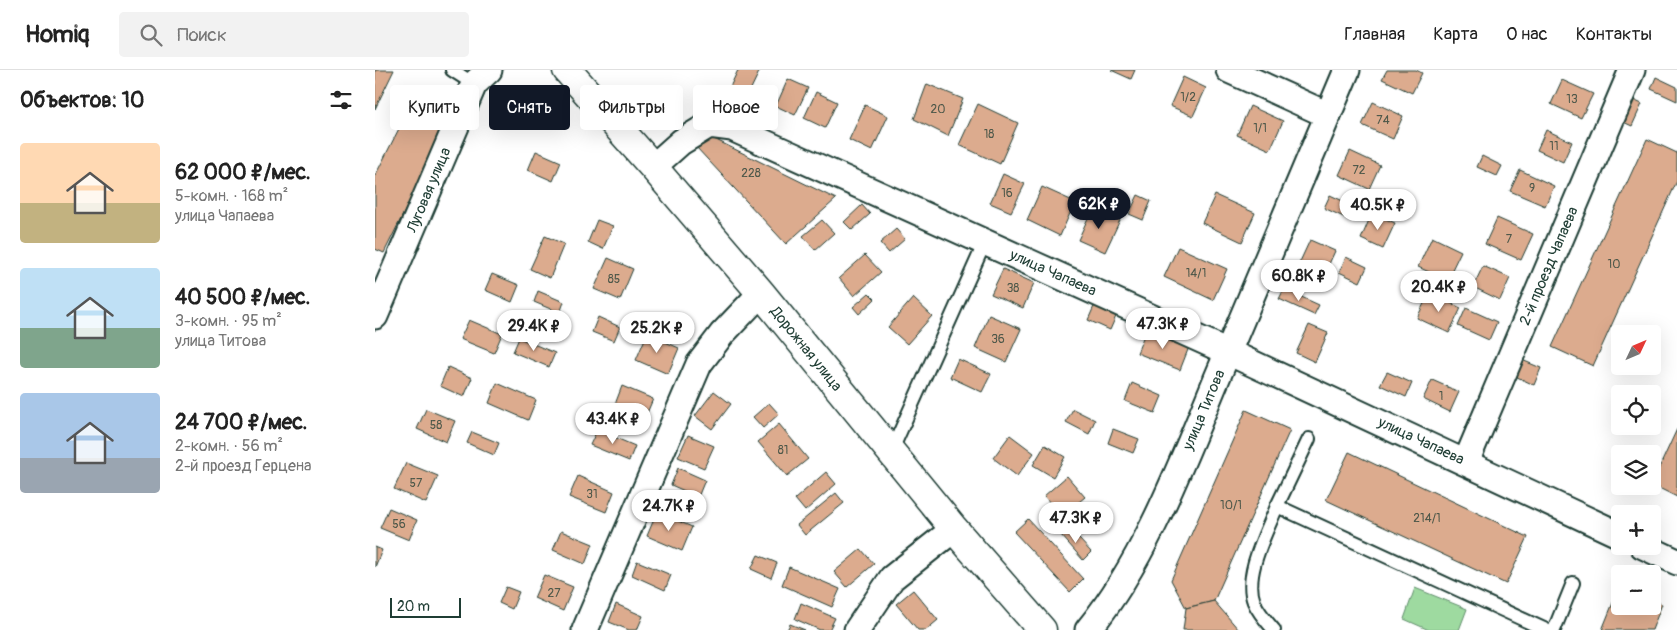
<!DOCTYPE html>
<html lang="ru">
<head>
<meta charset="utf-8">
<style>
  body { margin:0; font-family:Pangolin,sans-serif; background:#f2f2f2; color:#222; height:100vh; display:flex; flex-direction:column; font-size:19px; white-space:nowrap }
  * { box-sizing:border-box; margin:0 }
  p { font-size:16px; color:#767676 }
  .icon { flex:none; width:28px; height:28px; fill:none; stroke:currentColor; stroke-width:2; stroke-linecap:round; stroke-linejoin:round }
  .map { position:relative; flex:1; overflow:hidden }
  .sheet { display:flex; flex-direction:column; background:#fff; width:375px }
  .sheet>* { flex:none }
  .guide { position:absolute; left:15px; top:15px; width:475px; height:45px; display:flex; gap:10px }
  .needle { width:32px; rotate:46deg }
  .tools { position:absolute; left:1236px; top:255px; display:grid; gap:10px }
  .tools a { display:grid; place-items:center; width:50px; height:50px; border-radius:5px; background:#fff; box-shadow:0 5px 20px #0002; font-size:25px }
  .scale { position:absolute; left:15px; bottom:12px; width:71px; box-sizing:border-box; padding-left:5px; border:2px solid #1f3d34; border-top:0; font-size:14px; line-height:18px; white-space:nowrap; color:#1f3d34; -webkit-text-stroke:4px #fff; paint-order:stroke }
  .price { position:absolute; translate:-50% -42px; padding:0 11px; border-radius:18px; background:#fff; color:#222; font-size:16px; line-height:32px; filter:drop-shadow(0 1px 2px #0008) }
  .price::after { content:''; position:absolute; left:50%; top:30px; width:15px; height:11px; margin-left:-8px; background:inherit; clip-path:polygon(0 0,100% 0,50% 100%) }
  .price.current { background:#111827; color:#fff }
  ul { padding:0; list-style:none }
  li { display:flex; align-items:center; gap:15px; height:125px; padding:0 20px }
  li span { display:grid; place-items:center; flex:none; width:140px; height:100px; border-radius:5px; color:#555 }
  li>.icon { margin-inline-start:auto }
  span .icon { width:60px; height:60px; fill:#fffc; stroke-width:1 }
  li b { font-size:21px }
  h2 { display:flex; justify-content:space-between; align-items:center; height:60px; padding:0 20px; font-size:21px }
  .chip { padding:0 18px; border-radius:5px; background:#fff; box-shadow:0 5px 20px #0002; font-size:18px; line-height:45px }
  .chip.current { background:#111827; color:#fff }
  header { display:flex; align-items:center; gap:30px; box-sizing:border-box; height:70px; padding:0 25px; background:#fff; border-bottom:1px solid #e0e0e0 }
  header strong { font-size:24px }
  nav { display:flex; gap:28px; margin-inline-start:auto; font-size:18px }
  .search { width:350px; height:45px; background:#f2f2f2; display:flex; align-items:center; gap:12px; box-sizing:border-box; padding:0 18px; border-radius:5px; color:#767676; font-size:19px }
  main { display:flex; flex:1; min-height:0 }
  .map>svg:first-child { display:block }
  .green { fill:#9edaa0; stroke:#5e8c6a }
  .building { fill:#dcab8e; stroke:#1f3d34 }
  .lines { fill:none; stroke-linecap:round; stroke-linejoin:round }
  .lane-casing { stroke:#1f3d34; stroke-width:16 }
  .street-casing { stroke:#1f3d34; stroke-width:29 }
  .secondary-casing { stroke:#1f3d34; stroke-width:31 }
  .lane { stroke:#fff; stroke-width:12 }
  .street { stroke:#fff; stroke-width:25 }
  .secondary { stroke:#fff; stroke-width:28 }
  .labels { text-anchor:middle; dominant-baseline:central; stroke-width:5; stroke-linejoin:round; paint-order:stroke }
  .number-label { font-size:12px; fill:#4e584a }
  .street-label { font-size:15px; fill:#1f3d34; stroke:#fff }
</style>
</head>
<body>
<header>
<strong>Homiq</strong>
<div class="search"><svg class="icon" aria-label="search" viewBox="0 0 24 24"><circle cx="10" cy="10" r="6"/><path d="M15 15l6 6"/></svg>Поиск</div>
<nav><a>Главная</a><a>Карта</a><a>О нас</a><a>Контакты</a></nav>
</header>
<main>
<section class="sheet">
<h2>Объектов: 10<svg class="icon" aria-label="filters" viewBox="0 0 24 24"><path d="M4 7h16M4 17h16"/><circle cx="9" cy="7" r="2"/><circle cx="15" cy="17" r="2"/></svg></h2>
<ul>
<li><span style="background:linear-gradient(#ffd9b3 60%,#c2b280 0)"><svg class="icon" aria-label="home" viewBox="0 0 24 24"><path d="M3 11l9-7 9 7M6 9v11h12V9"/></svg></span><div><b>62 000 ₽/мес.</b><p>5-комн. · 168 m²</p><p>улица Чапаева</p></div></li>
<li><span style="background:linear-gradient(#bfe0f5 60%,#7fa58c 0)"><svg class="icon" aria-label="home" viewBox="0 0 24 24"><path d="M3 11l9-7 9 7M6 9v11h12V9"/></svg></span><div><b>40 500 ₽/мес.</b><p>3-комн. · 95 m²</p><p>улица Титова</p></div></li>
<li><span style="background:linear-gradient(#a9c7e8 65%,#9aa5b1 0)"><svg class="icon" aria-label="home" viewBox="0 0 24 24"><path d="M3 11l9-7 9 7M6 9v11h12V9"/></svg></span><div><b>24 700 ₽/мес.</b><p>2-комн. · 56 m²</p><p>2-й проезд Герцена</p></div></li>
</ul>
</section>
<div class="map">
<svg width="1302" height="560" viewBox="0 0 1302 560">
  <rect width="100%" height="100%" fill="#fff"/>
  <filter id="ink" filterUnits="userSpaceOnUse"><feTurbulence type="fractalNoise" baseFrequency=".02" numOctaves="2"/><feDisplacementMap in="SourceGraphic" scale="10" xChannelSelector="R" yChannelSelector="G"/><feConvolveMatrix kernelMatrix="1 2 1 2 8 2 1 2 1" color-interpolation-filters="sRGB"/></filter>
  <g filter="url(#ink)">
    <path class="green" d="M1040,518l52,21 -8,21h-30l-25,-11z"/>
    <g class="building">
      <path d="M0,0h19l-19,39z"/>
      <path d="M363,0h22l-12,25 -18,-8z"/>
      <path d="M736,0h24l-4,9z"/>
      <path d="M1012,0h29l6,3 -10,20 -30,-14z"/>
      <path d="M808,7l23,11 -13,28 -23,-10z"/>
      <path d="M1281,7l21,10v14l-26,-12z"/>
      <path d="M413,9l20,9 -13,27 -19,-9z"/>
      <path d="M1187,10l31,14 -12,24 -30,-14z"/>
      <path d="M552,14l36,15 -15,37 -34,-17z"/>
      <path d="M60,19l24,12 -75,152 -9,-4v-73l41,-81z"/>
      <path d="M441,22l21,10 -12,26 -21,-10z"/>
      <path d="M1254,28l13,6 -10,22 -13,-6z"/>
      <path d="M998,32l30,14 -10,23 -31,-14z"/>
      <path d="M603,34l40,19 -18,41 -41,-19z"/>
      <path d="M490,35l23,11 -16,35 -23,-11z"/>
      <path d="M875,36l33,15 -13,29 -33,-15z"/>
      <path d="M1171,60l26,12 -9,20 -26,-12z"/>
      <path d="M335,67l126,62 -50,45 -90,-97z"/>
      <path d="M1272,69l30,14v28l-84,185 -41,-19z"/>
      <path d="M161,81l25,11 -8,19 -25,-11z"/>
      <path d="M975,81l30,14 -11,24 -30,-14z"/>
      <path d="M1107,86l20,10 -5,10 -20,-9z"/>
      <path d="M1145,100l34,16 -9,20 -35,-15z"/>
      <path d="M628,104l22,10 -14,28 -21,-9z"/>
      <path d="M667,117l33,15 -15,34 -33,-16z"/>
      <path d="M763,125l13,6 -8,19 -14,-6z"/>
      <path d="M840,125l40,18 -13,29 -40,-19z"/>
      <path d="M955,125l24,11 -6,13 -24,-11z"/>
      <path d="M487,135l8,9 -18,16 -8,-8z"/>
      <path d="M718,137l27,13 -15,32 -27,-12z"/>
      <path d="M997,143l23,10 -12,26 -22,-10z"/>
      <path d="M1122,148l36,16 -12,26 -36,-16z"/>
      <path d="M222,150l16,6 -10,23 -15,-7z"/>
      <path d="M447,150l12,13 -19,17 -12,-14z"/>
      <path d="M521,159l9,10 -16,14 -9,-10z"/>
      <path d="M170,166l19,8 -14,34 -20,-9z"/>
      <path d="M1057,167l29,14 -14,29 -29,-13z"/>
      <path d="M935,170l25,11 -12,26 -25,-11z"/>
      <path d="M803,177l49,22 -14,31 -49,-23z"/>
      <path d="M490,185l16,17 -27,24 -15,-18z"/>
      <path d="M971,187l21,10 -7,15 -21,-10z"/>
      <path d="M233,188l25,11 -13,31 -26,-11z"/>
      <path d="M1108,196l27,12 -10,22 -27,-13z"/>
      <path d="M628,199l31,14 -11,25 -32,-14z"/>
      <path d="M117,204l27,11 -7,17 -27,-12z"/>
      <path d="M909,219l35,16 -5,10 -35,-16z"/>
      <path d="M163,221l26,11 -4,11 -26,-11z"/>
      <path d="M494,223l6,6 -16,15 -6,-7z"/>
      <path d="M1054,223l32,15 -12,25 -32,-15z"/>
      <path d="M538,228l19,18 -25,28 -19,-17z"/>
      <path d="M720,234l22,10 -7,16 -22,-10z"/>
      <path d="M1091,238l31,14 -8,18 -31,-14z"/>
      <path d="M614,245l32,14 -15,33 -31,-14z"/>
      <path d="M223,247l22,10 -6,14 -22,-9z"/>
      <path d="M94,250l33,14 -8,19 -34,-14z"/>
      <path d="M934,255l19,8 -13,29 -19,-9z"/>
      <path d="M771,260l43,17 -9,23 -43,-17z"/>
      <path d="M272,264l32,14 -11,26 -32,-14z"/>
      <path d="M144,268l36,15 -6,14 -36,-15z"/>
      <path d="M583,289l33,15 -9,18 -32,-15z"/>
      <path d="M1147,290l19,8 -7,17 -19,-9z"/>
      <path d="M73,297l24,11 -8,19 -24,-11z"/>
      <path d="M1012,302l25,11 -6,14 -26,-12z"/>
      <path d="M1057,310l27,12 -9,20 -27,-13z"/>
      <path d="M122,313l39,17 -8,20 -39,-17z"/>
      <path d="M757,313l30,13 -7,17 -30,-12z"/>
      <path d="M247,316l31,13 -9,21 -30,-13z"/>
      <path d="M339,321l17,13 -19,25 -17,-13z"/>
      <path d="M394,333l10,11 -16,14 -10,-11z"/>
      <path d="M51,339l29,12 -9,21 -29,-13z"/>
      <path d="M698,339l22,11 -6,14 -23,-12z"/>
      <path d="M871,340l44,20 -76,171 -28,7 -15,-28z"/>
      <path d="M404,354l29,35 -21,17 -29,-34z"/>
      <path d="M738,359l26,10 -6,14 -25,-10z"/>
      <path d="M1302,359v68l-24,-12v-4z"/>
      <path d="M222,360l38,16 -6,15 -39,-16z"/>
      <path d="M97,362l27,11 -5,12 -27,-12z"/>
      <path d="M313,365l26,11 -10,22 -26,-11z"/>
      <path d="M635,365l24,18 -17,23 -24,-18z"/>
      <path d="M670,375l20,12 -12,20 -20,-12z"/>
      <path d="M974,382l179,85 -22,47 -180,-84z"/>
      <path d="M31,393l32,13 -12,27 -32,-14z"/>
      <path d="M303,398l27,12 -7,17 -27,-12z"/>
      <path d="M451,402l10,12 -31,27 -10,-12z"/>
      <path d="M203,406l36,16 -8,20 -37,-15z"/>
      <path d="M692,406l18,21 -23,19 -18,-20z"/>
      <path d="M461,423l8,10 -39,32 -8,-10z"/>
      <path d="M14,438l28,12 -8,20 -29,-12z"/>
      <path d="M282,442l35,15 -10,24 -35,-15z"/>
      <path d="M653,449l55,60 -13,13 -56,-60z"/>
      <path d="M694,458l22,24 -8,8 -22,-25z"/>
      <path d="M186,461l32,13 -8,20 -32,-14z"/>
      <path d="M0,477l7,3 -7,17z"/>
      <path d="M486,479l13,15 -27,23 -13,-15z"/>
      <path d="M383,485l19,8 -6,15 -20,-9z"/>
      <path d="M262,491l34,14 -6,15 -33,-15z"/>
      <path d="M414,497l51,22 -8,18 -50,-22z"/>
      <path d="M169,505l29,12 -10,24 -29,-13z"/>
      <path d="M131,517l13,5 -7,17 -13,-6z"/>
      <path d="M1244,518l1,18h33v-6l9,4 -10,26h-50z"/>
      <path d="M538,520l25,30 -12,10h-8l-22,-26z"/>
      <path d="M839,531l25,29h-56l3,-22z"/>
      <path d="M426,533l34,15 -6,12h-9l-25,-11z"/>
      <path d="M241,534l27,12 -6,14h-8l-20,-8z"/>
      <path d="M415,554l15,6h-18z"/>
    </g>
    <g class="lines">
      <defs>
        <g id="lane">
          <path d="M77,0l22,14"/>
          <path d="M516,382l94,-210"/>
          <path d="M902,436l32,-67"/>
          <path d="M899,560c-7,-8 -16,-18 -20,-28 -11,-28 13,-70 23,-96l269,124"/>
          <path d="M1179,560l19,-47"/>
        </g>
        <g id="street">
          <path d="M854,0l99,45"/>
          <path d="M278,97l28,-25 28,-17 23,3 496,224 392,183"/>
          <path d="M0,246l99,-232 15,-14"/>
          <path d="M1091,392l166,-392"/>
          <path d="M1268,476l34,16"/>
          <path d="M210,560l114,-266 23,-30 39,-41"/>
          <path d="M482,560l35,-52 62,-49"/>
          <path d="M713,560c58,-71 94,-168 129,-252 44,-103 87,-206 130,-308"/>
        </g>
        <path id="secondary" d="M192,0l86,97 108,126 193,236 88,101"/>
      </defs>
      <use href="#lane" class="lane-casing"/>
      <use href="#street" class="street-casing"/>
      <use href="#secondary" class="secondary-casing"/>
      <use href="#lane" class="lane"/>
      <use href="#street" class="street"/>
      <use href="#secondary" class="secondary"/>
    </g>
  </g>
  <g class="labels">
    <g class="number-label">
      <text x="813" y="27">1/2</text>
      <text x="1197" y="29">13</text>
      <text x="563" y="39">20</text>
      <text x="1008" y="50">74</text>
      <text x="885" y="58">1/1</text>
      <text x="614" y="64">18</text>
      <text x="1179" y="76">11</text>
      <text x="984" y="100">72</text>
      <text x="376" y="103">228</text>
      <text x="1157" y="118">9</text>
      <text x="632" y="123">16</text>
      <text x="1134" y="169">7</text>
      <text x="1239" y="194">10</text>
      <text x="821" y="203">14/1</text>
      <text x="239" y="209">85</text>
      <text x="638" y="218">38</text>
      <text x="623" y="269">36</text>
      <text x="1066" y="326">1</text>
      <text x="61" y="355">58</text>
      <text x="408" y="380">81</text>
      <text x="41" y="413">57</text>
      <text x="217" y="424">31</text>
      <text x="856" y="435">10/1</text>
      <text x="1052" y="448">214/1</text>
      <text x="24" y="454">56</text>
      <text x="179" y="523">27</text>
    </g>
    <g class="street-label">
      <text transform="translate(54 120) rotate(-67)">Луговая улица</text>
      <text transform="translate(1174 196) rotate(-67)">2-й проезд Чапаева</text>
      <text transform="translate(678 203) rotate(24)">улица Чапаева</text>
      <text transform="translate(431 279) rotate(51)">Дорожная улица</text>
      <text transform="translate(829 340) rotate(-67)">улица Титова</text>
      <text transform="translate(1046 371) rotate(25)">улица Чапаева</text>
    </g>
  </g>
</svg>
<div class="tools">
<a><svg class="needle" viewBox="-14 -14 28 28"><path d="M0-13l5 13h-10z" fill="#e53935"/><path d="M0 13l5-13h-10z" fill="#767676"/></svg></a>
<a><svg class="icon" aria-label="locate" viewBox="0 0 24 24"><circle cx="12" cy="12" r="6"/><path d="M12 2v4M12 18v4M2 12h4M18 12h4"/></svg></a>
<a><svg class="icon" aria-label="layers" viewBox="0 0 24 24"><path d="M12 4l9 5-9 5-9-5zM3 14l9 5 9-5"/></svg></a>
<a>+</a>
<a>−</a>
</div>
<div class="scale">20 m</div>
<b class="price current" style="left:724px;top:160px">62K ₽</b>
<b class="price" style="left:1003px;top:161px">40.5K ₽</b>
<b class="price" style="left:924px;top:232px">60.8K ₽</b>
<b class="price" style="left:1064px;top:243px">20.4K ₽</b>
<b class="price" style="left:788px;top:280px">47.3K ₽</b>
<b class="price" style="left:159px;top:282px">29.4K ₽</b>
<b class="price" style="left:282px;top:284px">25.2K ₽</b>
<b class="price" style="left:238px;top:375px">43.4K ₽</b>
<b class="price" style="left:294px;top:462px">24.7K ₽</b>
<b class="price" style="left:701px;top:474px">47.3K ₽</b>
<div class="guide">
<a class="chip">Купить</a>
<a class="chip current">Снять</a>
<a class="chip">Фильтры</a>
<a class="chip">Новое</a>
</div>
</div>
</main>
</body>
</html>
